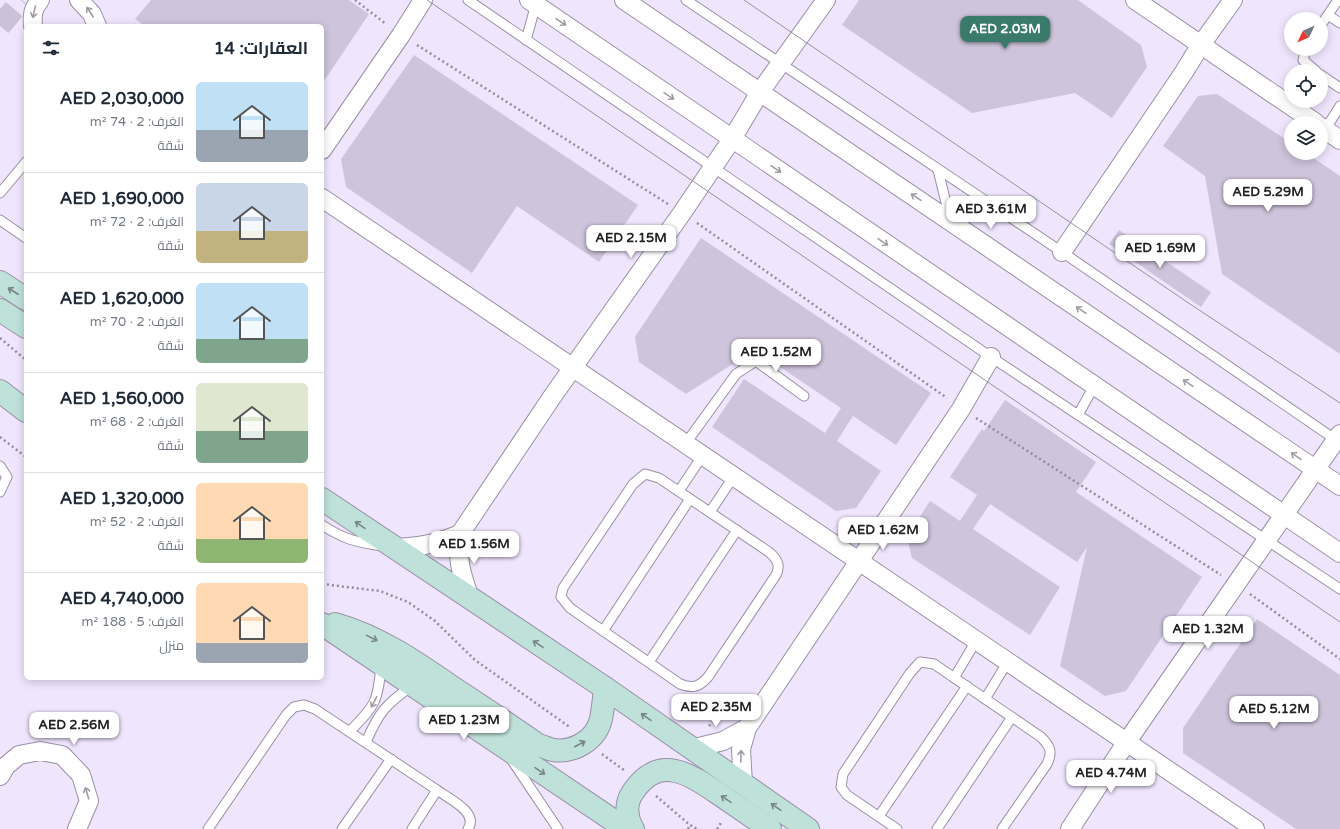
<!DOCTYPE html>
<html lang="ar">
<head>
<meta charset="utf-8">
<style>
  body { margin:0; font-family:"Varela Round",Cairo,sans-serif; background:#f2f2f3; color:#1f2937; direction:rtl; height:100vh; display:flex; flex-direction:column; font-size:15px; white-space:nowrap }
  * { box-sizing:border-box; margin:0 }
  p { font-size:13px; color:#747a83 }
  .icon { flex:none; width:22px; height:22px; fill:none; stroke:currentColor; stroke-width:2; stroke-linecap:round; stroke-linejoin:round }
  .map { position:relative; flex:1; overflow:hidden; direction:ltr }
  .side { position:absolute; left:24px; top:24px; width:300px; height:656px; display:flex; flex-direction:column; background:#fff; border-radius:6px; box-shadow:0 2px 10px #0003; direction:rtl }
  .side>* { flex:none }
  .needle { width:26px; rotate:226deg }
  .controls { position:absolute; left:1284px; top:12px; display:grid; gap:8px }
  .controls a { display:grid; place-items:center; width:44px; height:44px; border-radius:50%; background:#fff; box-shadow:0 2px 10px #0003; font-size:20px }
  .price { position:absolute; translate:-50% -34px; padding:0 9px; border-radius:8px; background:#fff; color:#222; font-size:13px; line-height:26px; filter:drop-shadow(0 1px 2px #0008) }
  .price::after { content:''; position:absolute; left:50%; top:24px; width:12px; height:9px; margin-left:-6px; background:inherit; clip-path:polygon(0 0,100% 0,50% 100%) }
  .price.selected { background:#397a6a; color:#fff }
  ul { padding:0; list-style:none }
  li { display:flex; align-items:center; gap:12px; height:100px; padding:0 16px }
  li+li { border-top:1px solid #e0e1e3 }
  li span { display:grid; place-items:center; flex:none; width:112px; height:80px; border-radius:6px; color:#555 }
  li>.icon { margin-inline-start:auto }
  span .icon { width:48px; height:48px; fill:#fffc; stroke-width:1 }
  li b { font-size:17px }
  h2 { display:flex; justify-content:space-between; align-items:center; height:48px; padding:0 16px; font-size:17px }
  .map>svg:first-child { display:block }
  .building { fill:#cec4db }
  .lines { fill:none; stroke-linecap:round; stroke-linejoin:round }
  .secondary-tunnel { stroke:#cbc2d8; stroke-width:22; stroke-dasharray:22 11; stroke-linecap:butt }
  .lane-casing { stroke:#9990a6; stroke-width:11 }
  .street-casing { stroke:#9990a6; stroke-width:20 }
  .secondary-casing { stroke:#9990a6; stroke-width:24 }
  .path { stroke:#928c9c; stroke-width:2.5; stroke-dasharray:2 3; stroke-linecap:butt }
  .lane { stroke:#fff; stroke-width:9 }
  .street { stroke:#fff; stroke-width:18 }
  .secondary { stroke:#bee2da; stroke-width:22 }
  .tram { stroke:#968fa1; stroke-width:1 }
  .oneway { stroke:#9e9ca0 }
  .oneway2 { stroke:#768486 }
</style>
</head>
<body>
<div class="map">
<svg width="1340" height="829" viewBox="0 0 1340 829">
  <rect width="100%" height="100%" fill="#efe5fd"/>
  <g class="building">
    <path d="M151,0h198l20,14 -47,70v-58h-177l-10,-7z"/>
    <path d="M859,0h219l63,45 6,22 -35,51 -37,-25 -103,20 -130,-88z"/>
    <path d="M414,55l224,150 -39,57 -82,-56 -45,67 -126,-86 -5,-28z"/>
    <path d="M1217,94l74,49v10h15l34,23v178l-118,-80 -17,-98 -42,-30 35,-50z"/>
    <path d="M1119,230l92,62 -10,15 -92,-63z"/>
    <path d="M701,238l230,155 -35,52 -43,-29 -16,25 44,30 -25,37 -20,3 -124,-84 32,-48 81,54 16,-25 -80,-54 9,-14 -84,54 -47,-32 -4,-25z"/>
    <path d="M1005,400l91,62 -20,30 126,85 -76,114 -21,5 -45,-30 27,-119 -10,15 -87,-58 -17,25 87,58 -30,48 -118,-77 -5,-21 23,-36 30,20 17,-26 -27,-18 32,-48 2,2z"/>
    <path d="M1257,619l83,56v154h-44l-113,-76v-25z"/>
  </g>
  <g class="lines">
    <path class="secondary-tunnel" d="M0,26l22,-26"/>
    <defs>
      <g id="lane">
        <path d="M468,0l523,357 349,232"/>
        <path d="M686,0l376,252 277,190"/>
        <path d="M1328,15l12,8"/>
        <path d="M1321,25l17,-25"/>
        <path d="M526,40l10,-36"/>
        <path d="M1306,49l-3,11 13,11"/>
        <path d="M1321,75l19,13"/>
        <path d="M1325,130l15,-24"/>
        <path d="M938,170l12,49"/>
        <path d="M0,193l26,-31"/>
        <path d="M0,220l26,18"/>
        <path d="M1078,415l16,-29"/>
        <path d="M686,443l50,-69 20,-13 48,35"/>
        <path d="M0,466l7,11 -7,15"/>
        <path d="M645,474l14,4 110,74c8,7 12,13 7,23l-68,102c-9,10 -15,12 -28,7l-110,-76 -9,-11 2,-9 70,-104z"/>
        <path d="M679,491l24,-36"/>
        <path d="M710,512l24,-36"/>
        <path d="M322,525c23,15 34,17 60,21"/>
        <path d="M603,631l87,-132"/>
        <path d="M649,662l88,-132"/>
        <path d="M954,678l22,-37"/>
        <path d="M985,699l22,-36"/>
        <path d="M350,731c26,-26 28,-30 31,-66"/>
        <path d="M366,742c13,-30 20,-38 46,-56"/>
        <path d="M511,759l47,70"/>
        <path d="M437,790c12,9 42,22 31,39"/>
        <path d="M879,816l88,-130"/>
        <path d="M208,829l78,-114 8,-8 10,-2 11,4 122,81 -25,39"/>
        <path d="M342,829l49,-70"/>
        <path d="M897,829l-50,-34 -6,-8 2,-13 67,-101 10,-11 14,2 107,73c9,9 12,15 6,27l-45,65"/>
        <path d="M937,829l75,-112"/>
      </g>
      <g id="street">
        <path d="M79,0l13,14 5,12"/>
        <path d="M529,0l811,553"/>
        <path d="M624,0l716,486"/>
        <path d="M1135,0l181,123"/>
        <path d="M33,26c-1,-11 0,-18 7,-26"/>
        <path d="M1321,127l19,13"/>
        <path d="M322,150l79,-115 22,-35"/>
        <path d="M322,198c312,208 621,423 933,631"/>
        <path d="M1062,252l122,-180 16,-26 33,-46"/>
        <path d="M393,548c28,-1 42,-4 67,-14"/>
        <path d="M470,599c-9,-27 -13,-37 -10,-65l92,-137 130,-184 50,-74 28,-47 66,-92"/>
        <path d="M691,749l32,-8 24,-13"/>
        <path d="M0,776l6,-10 13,-11 21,-4 22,4 19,20 8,26 -12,28"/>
        <path d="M743,784l-2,-35 6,-21 214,-319 30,-52"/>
        <path d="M1070,829l56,-86 214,-309"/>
      </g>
      <g id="secondary">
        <path d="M0,282l26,17"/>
        <path d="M0,310l26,17"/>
        <path d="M0,391l26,20"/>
        <path d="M322,499l283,189 203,141"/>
        <path d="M322,624l304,205"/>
        <path d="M335,624c43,12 81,38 117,63 29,19 58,38 86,58 5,1 10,4 15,5 21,3 43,-10 48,-31 2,-10 3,-21 4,-31"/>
        <path d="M633,829c-7,-11 -8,-26 0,-37 27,-40 58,-17 89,4 16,11 32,22 48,33"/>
      </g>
    </defs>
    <use href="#lane" class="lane-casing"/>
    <use href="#street" class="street-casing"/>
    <use href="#secondary" class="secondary-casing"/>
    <g class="path">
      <path d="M355,0l31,24"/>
      <path d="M417,45l251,159"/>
      <path d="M697,223l250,175"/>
      <path d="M0,338l26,22"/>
      <path d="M976,418l245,157"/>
      <path d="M0,437l26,20"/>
      <path d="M322,584l58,7 28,11 27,19 40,39 96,68"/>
      <path d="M1250,594l90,65"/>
      <path d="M709,726l12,-15 8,5"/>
      <path d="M602,754l23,17"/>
      <path d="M656,796l34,29 7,4"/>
      <path d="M688,829l2,-4"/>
      <path d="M717,829l5,-8"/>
    </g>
    <use href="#lane" class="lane"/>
    <use href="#street" class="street"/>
    <use href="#secondary" class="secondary"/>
    <g class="tram">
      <path d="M427,0l913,622"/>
      <path d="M744,0l446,304 150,99"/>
    </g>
  </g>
  <defs><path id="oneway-shaft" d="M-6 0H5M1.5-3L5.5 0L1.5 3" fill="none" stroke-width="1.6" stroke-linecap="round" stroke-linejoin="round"/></defs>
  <g class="oneway">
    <use href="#oneway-shaft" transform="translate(34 12) rotate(103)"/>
    <use href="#oneway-shaft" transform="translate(90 12) rotate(-123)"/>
    <use href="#oneway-shaft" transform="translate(561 22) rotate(34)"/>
    <use href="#oneway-shaft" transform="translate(669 96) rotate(34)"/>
    <use href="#oneway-shaft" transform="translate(776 169) rotate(34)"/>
    <use href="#oneway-shaft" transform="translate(916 197) rotate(-146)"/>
    <use href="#oneway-shaft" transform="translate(883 242) rotate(34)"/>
    <use href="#oneway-shaft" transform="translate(1081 310) rotate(-146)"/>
    <use href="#oneway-shaft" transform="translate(1188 383) rotate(-146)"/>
    <use href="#oneway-shaft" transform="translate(1296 456) rotate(-146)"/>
    <use href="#oneway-shaft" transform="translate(374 702) rotate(117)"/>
    <use href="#oneway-shaft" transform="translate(741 756) rotate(-88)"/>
    <use href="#oneway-shaft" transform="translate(87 793) rotate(-106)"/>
  </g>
  <g class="oneway2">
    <use href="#oneway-shaft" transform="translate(13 291) rotate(-147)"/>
    <use href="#oneway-shaft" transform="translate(360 525) rotate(-145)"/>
    <use href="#oneway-shaft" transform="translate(372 638) rotate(26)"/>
    <use href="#oneway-shaft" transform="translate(538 644) rotate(-146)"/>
    <use href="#oneway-shaft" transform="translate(646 717) rotate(-145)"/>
    <use href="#oneway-shaft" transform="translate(580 744) rotate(-28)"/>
    <use href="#oneway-shaft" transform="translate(540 771) rotate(34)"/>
    <use href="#oneway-shaft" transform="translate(726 799) rotate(-146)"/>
    <use href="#oneway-shaft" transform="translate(776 807) rotate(-145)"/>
  </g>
</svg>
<div class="controls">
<a><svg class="needle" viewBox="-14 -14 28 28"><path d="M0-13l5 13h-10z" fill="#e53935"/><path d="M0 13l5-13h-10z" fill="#747a83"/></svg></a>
<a><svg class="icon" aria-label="locate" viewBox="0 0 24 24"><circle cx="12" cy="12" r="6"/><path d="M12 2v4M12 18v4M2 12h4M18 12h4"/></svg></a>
<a><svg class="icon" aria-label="layers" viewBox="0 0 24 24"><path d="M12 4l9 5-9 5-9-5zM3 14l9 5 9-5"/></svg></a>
</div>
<b class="price selected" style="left:1005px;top:50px">AED 2.03M</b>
<b class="price" style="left:1268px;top:213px">AED 5.29M</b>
<b class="price" style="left:991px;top:230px">AED 3.61M</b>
<b class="price" style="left:631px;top:259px">AED 2.15M</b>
<b class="price" style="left:1160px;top:269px">AED 1.69M</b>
<b class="price" style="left:776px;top:373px">AED 1.52M</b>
<b class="price" style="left:883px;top:551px">AED 1.62M</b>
<b class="price" style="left:474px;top:565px">AED 1.56M</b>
<b class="price" style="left:1208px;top:650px">AED 1.32M</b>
<b class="price" style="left:716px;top:728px">AED 2.35M</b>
<b class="price" style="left:1274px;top:730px">AED 5.12M</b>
<b class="price" style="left:464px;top:741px">AED 1.23M</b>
<b class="price" style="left:74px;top:746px">AED 2.56M</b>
<b class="price" style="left:1111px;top:794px">AED 4.74M</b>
<section class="side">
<h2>العقارات: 14<svg class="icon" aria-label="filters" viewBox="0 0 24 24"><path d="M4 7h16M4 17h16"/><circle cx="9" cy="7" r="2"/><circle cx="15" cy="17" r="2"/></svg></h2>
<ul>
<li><span style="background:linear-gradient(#bfe0f5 60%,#9aa5b1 0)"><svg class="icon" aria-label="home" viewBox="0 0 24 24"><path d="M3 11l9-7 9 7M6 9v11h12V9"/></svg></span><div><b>AED 2,030,000</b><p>الغرف: 2 · 74 m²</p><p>شقة</p></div></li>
<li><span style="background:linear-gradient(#c9d6e8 60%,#c2b280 0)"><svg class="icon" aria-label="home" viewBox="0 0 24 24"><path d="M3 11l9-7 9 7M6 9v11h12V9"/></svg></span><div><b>AED 1,690,000</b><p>الغرف: 2 · 72 m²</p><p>شقة</p></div></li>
<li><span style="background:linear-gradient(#bfe0f5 70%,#7fa58c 0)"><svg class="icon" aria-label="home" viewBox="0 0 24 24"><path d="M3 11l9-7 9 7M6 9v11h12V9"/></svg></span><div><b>AED 1,620,000</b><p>الغرف: 2 · 70 m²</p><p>شقة</p></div></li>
<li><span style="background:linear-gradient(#dfe7d0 60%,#7fa58c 0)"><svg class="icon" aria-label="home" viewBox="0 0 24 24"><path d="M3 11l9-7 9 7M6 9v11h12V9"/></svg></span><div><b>AED 1,560,000</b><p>الغرف: 2 · 68 m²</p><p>شقة</p></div></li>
<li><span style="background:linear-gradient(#ffd9b3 70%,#8fb573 0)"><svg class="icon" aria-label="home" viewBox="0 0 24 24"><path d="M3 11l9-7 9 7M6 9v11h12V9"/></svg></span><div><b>AED 1,320,000</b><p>الغرف: 2 · 52 m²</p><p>شقة</p></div></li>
<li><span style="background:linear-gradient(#ffd9b3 75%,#9aa5b1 0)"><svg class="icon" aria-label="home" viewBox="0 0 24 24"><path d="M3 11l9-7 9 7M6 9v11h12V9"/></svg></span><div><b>AED 4,740,000</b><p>الغرف: 5 · 188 m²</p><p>منزل</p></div></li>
</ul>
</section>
</div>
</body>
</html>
